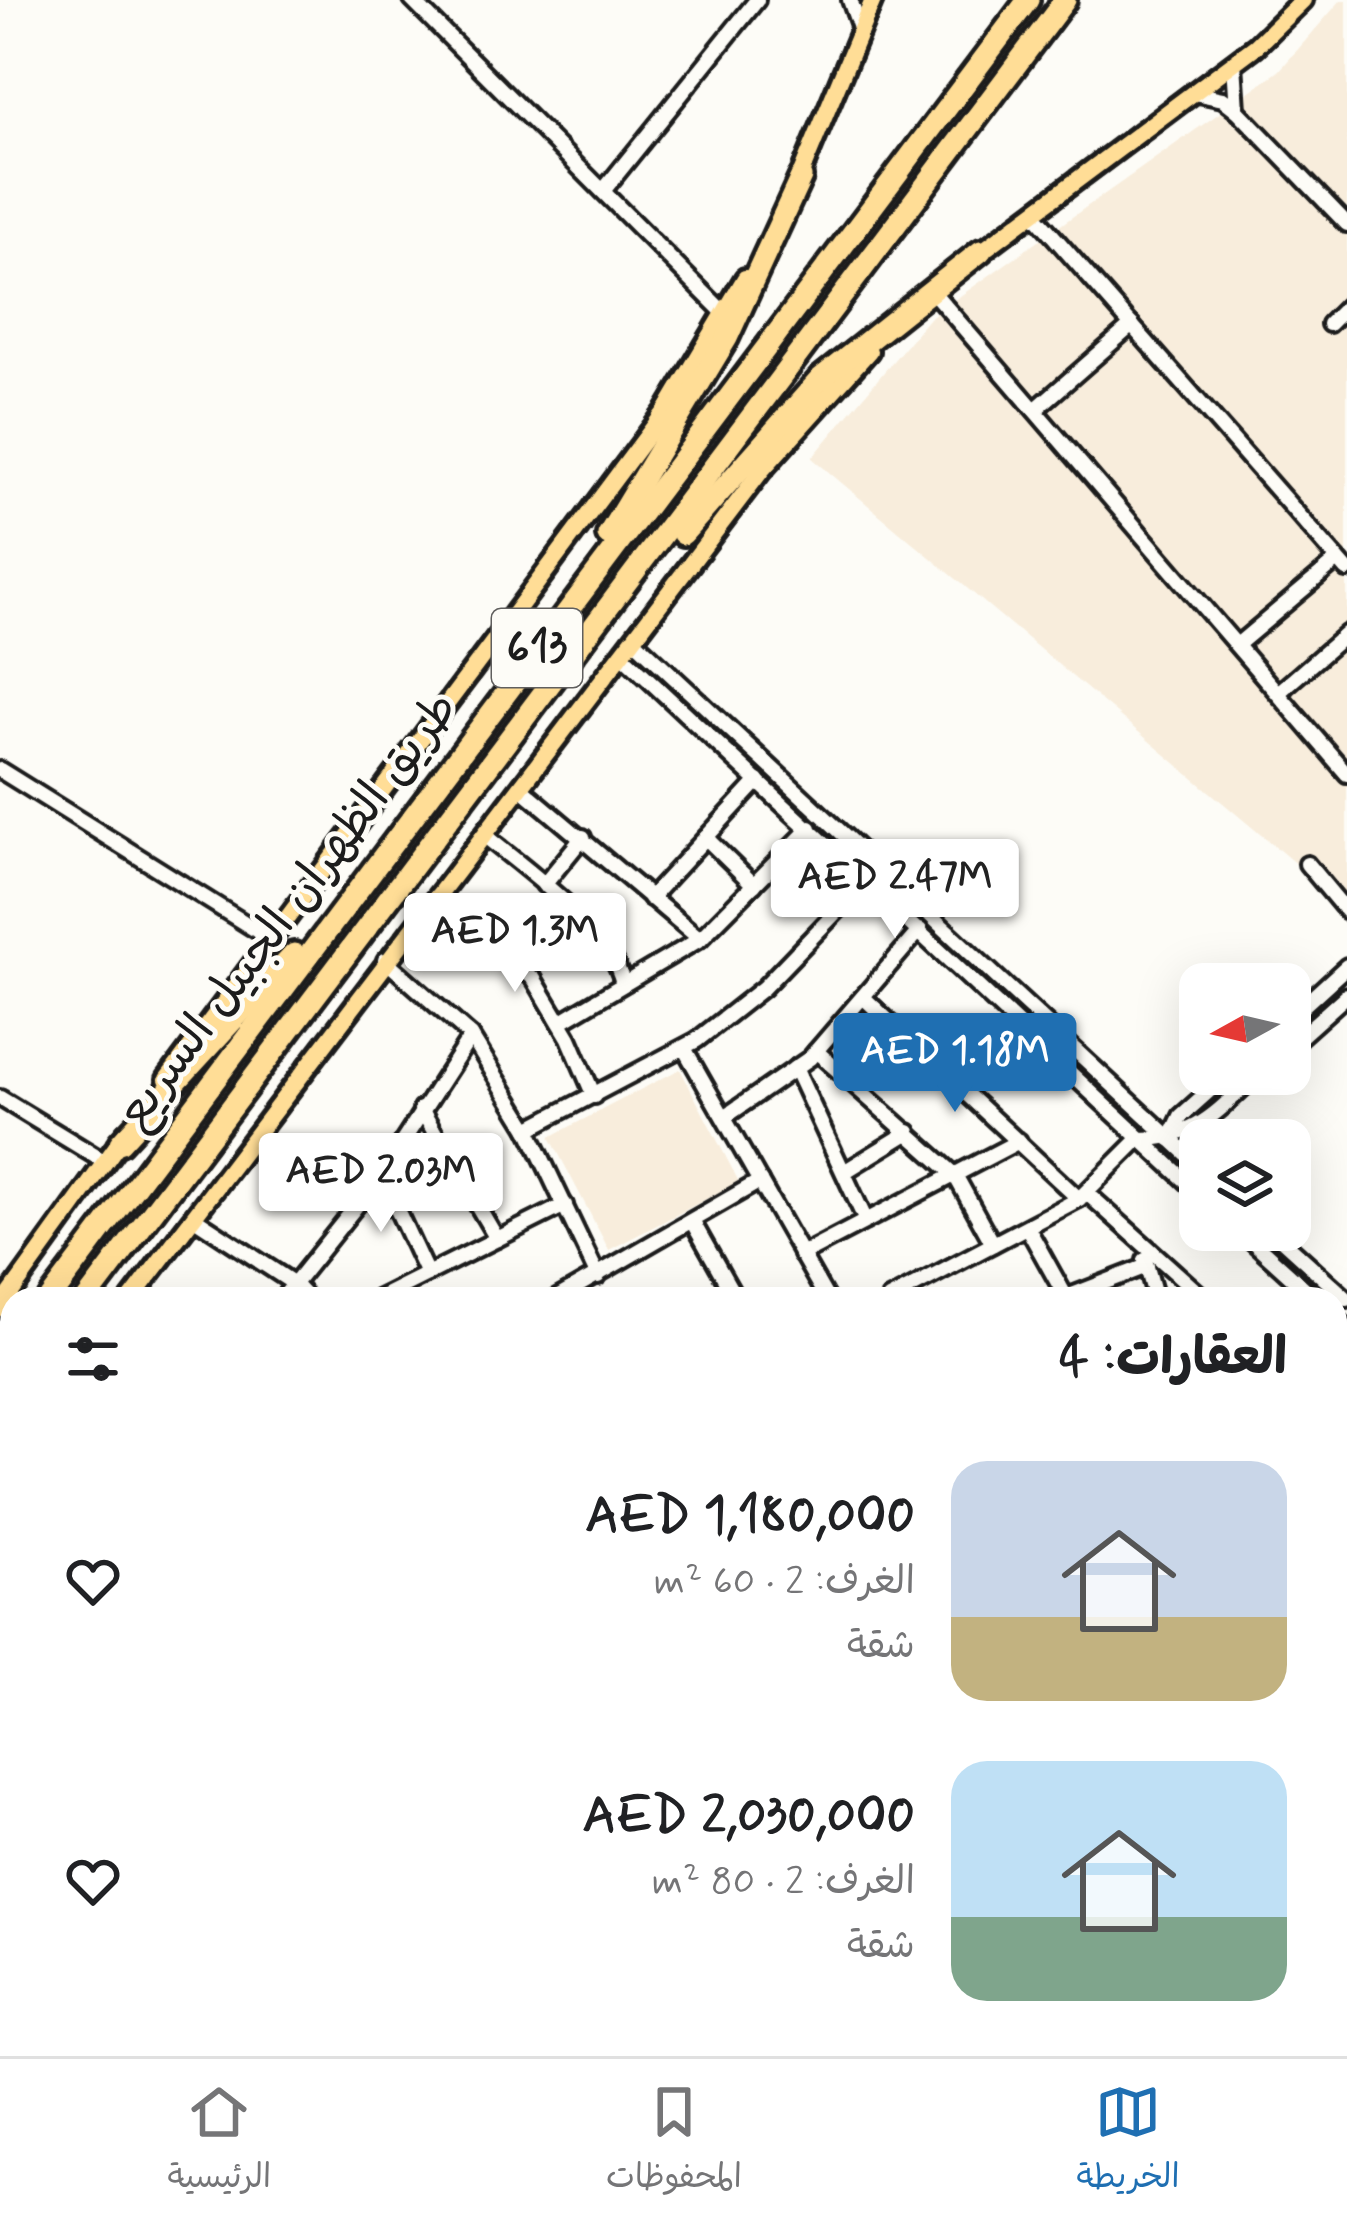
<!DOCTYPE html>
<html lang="ar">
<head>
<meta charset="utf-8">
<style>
  body { margin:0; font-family:Mynerve,"Playpen Sans Arabic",sans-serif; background:#f6f6f6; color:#202124; direction:rtl; height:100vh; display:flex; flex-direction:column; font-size:45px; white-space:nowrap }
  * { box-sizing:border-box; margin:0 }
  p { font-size:39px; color:#757577 }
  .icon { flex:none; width:66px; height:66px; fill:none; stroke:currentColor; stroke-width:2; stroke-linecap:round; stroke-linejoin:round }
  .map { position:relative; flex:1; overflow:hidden; direction:ltr }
  .sheet { position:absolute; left:0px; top:1287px; width:1347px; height:771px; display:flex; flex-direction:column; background:#fff; border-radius:36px 36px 0 0; box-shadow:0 12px 48px #0002; direction:rtl }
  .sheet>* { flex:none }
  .needle { width:78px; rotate:262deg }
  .buttons { position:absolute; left:1179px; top:963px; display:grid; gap:24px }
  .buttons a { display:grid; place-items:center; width:132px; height:132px; border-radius:24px; background:#fff; box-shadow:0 12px 48px #0002; font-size:60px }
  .price { position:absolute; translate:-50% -102px; padding:0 27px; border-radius:12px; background:#fff; color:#222; font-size:39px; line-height:78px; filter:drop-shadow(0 3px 6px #0008) }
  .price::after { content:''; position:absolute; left:50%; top:72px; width:36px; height:27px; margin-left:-18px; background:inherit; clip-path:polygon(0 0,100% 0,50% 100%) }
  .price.active { background:#1f6fb2; color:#fff }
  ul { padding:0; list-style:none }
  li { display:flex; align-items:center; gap:36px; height:300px; padding:0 60px }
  li span { display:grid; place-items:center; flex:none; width:336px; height:240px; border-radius:36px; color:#555 }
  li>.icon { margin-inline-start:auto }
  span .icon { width:144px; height:144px; fill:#fffc; stroke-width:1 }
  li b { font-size:51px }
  h2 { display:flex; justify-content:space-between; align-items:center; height:144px; padding:0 60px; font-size:51px }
  .tabs { display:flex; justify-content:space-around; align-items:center; height:168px; border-top:3px solid #e0e0e0; background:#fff; font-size:33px; color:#757577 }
  .tabs a { display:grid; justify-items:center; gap:6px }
  .tabs .active { color:#1f6fb2 }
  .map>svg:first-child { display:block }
  .built { fill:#f8eddc }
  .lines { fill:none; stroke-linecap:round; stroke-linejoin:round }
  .minor-casing { stroke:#1c1c1c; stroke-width:22 }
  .major-casing { stroke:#1c1c1c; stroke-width:26 }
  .highway-casing { stroke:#1c1c1c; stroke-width:30 }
  .minor { stroke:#fdfcf7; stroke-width:14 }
  .major { stroke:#ffdd96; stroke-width:16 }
  .highway { stroke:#ffdd96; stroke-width:21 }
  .labels { text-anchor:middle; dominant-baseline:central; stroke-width:10; stroke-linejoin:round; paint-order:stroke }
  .shield { fill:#fdfcf7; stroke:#605f5e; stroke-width:3 }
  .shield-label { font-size:45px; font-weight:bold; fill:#1c1c1c }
  .street-label { font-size:48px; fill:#1c1c1c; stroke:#fdfcf7 }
</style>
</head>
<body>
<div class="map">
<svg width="1347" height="2056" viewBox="0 0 1347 2056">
  <rect width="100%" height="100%" fill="#fdfcf7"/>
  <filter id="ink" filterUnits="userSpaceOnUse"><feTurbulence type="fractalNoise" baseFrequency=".00833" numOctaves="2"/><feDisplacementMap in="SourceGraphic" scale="24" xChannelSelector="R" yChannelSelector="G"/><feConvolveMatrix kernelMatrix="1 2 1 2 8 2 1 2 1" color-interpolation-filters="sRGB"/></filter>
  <g filter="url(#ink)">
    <g class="built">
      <path d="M1341,0h6v907l-535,-449 117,-140 350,-247z"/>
      <path d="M680,1069l59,113 -130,68 -59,-113z"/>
    </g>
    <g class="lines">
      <defs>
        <g id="minor">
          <path d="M412,0l313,314"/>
          <path d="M850,0l11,31"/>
          <path d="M1194,93l29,6 14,11 -3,-47"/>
          <path d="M1237,110l110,114"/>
          <path d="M603,191l154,-191"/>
          <path d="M1033,213l314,357"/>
          <path d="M933,292l414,482"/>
          <path d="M1329,324l18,-18"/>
          <path d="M1035,410l97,-85"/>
          <path d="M633,639l567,527"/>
          <path d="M1237,645l101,-85"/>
          <path d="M621,654l579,540"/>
          <path d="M1278,693l69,-60"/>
          <path d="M0,770l272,170"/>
          <path d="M521,788l179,151"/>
          <path d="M484,835c42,35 128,95 139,149"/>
          <path d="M706,838l48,47"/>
          <path d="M1307,864l40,48"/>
          <path d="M544,885l39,-48"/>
          <path d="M436,896l98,83 35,59 25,58"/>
          <path d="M650,898l108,-117"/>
          <path d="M385,960l86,76 57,93 70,147"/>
          <path d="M863,997l216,202"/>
          <path d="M1290,1018l57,-52"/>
          <path d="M560,1022l140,-83 110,-111"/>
          <path d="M1290,1046l57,-51"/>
          <path d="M684,1048l143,251"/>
          <path d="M816,1051l139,124 38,69"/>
          <path d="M795,1068l71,153"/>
          <path d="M0,1098l105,64"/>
          <path d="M421,1109l76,130"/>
          <path d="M726,1116l84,-58 110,-128"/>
          <path d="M528,1129l169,-89 66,-52 104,-108"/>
          <path d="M1170,1139l11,-23 47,-42"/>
          <path d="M844,1172l65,-40"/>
          <path d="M381,1175l46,99"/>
          <path d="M1087,1193l118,106"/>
          <path d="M194,1218l99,65 15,16"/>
          <path d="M692,1221l44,78"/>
          <path d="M1027,1227l40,72"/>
          <path d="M1240,1230l76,69"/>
          <path d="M1271,1230l76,69"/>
          <path d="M801,1255l218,-114"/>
          <path d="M1145,1260l11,39"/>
          <path d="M1067,1297l80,-31"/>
          <path d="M282,1299l99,-124 90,-139"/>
          <path d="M377,1299l188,-94"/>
          <path d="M555,1299l205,-118"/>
          <path d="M889,1299l190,-100 60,-60c59,0 78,-28 119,-65"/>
          <path d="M1335,1317l12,11"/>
          <path d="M1335,1366l12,-13"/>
          <path d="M1335,1427l12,11"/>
          <path d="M1335,1513l12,-13"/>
          <path d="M0,1635l12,-16"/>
          <path d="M0,1707l12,11"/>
          <path d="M1335,1818l12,11"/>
          <path d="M0,1828l12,-10"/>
          <path d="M0,1928l12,-11"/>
          <path d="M1335,1972l12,12"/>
          <path d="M44,2046l9,10"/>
          <path d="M195,2046l10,10"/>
          <path d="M306,2046l9,10"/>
          <path d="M454,2046l10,10"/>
          <path d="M554,2046l8,10"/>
          <path d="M700,2046l9,10"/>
          <path d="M796,2046l8,10"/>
          <path d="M1112,2046l7,10"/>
          <path d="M1249,2046l7,10"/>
          <path d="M106,2056l12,-10"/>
          <path d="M242,2056l11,-10"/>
          <path d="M356,2056l11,-10"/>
          <path d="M631,2056l12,-10"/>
          <path d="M1025,2056l9,-10"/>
          <path d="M1172,2056l12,-10"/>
        </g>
        <g id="major">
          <path d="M795,188l78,-188"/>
          <path d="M973,258l283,-212 47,-46"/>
          <path d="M167,1079l500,-670 78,-131"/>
          <path d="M131,1299l631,-829 107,-119"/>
          <path d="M0,1308l126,-175"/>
          <path d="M0,1470l12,-16"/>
          <path d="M1335,1626l12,-13"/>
          <path d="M1335,1712l12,-13"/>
          <path d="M922,2056l10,-10"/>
          <path d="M1004,2056l10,-10"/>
        </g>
        <g id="highway">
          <path d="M683,534l138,-156 160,-127"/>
          <path d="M608,535l119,-197 74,-161"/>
          <path d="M120,1143l174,-189"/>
          <path d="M50,1299l978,-1299"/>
          <path d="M87,1299l978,-1299"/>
          <path d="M0,1366l12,-16"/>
          <path d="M0,1414l12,-16"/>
          <path d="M0,1448l12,-19"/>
        </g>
      </defs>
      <use href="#minor" class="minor-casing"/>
      <use href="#major" class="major-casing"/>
      <use href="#highway" class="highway-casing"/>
      <use href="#minor" class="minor"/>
      <use href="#major" class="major"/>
      <use href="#highway" class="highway"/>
    </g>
  </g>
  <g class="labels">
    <rect class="shield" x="492" y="609" width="90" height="78" rx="9"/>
    <g class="shield-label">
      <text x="537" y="648">613</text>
    </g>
    <g class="street-label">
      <text transform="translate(288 911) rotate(-53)">طريق الظهران الجبيل السريع</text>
    </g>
  </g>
</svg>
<div class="buttons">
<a><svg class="needle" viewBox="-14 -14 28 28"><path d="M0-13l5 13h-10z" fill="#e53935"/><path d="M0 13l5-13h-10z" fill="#757577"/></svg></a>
<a><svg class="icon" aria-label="layers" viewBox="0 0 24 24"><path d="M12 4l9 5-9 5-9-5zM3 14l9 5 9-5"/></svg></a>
</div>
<b class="price" style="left:895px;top:941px">AED 2.47M</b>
<b class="price" style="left:515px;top:995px">AED 1.3M</b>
<b class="price active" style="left:955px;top:1115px">AED 1.18M</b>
<b class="price" style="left:381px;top:1235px">AED 2.03M</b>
<section class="sheet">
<h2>العقارات: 4<svg class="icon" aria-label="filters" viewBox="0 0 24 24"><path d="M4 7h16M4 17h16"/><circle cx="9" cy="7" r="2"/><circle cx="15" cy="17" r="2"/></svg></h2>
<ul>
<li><span style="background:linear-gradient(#c9d6e8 65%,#c2b280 0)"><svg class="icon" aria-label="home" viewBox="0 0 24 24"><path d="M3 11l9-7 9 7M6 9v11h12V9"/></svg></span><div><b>AED 1,180,000</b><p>الغرف: 2 · 60 m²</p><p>شقة</p></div><svg class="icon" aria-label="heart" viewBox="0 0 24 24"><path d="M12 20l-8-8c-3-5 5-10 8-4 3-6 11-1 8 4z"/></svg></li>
<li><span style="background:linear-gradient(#bfe0f5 65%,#7fa58c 0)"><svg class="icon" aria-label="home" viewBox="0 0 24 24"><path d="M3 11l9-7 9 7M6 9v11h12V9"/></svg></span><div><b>AED 2,030,000</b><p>الغرف: 2 · 80 m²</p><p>شقة</p></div><svg class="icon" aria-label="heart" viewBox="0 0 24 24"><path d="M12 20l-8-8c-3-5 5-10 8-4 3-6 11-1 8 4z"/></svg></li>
</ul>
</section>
</div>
<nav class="tabs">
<a class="active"><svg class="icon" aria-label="map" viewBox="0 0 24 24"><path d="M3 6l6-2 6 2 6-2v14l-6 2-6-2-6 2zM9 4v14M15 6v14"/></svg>الخريطة</a>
<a><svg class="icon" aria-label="saved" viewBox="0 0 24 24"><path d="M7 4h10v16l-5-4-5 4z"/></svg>المحفوظات</a>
<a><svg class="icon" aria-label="home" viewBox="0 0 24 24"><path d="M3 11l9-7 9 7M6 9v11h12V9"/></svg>الرئيسية</a>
</nav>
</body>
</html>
